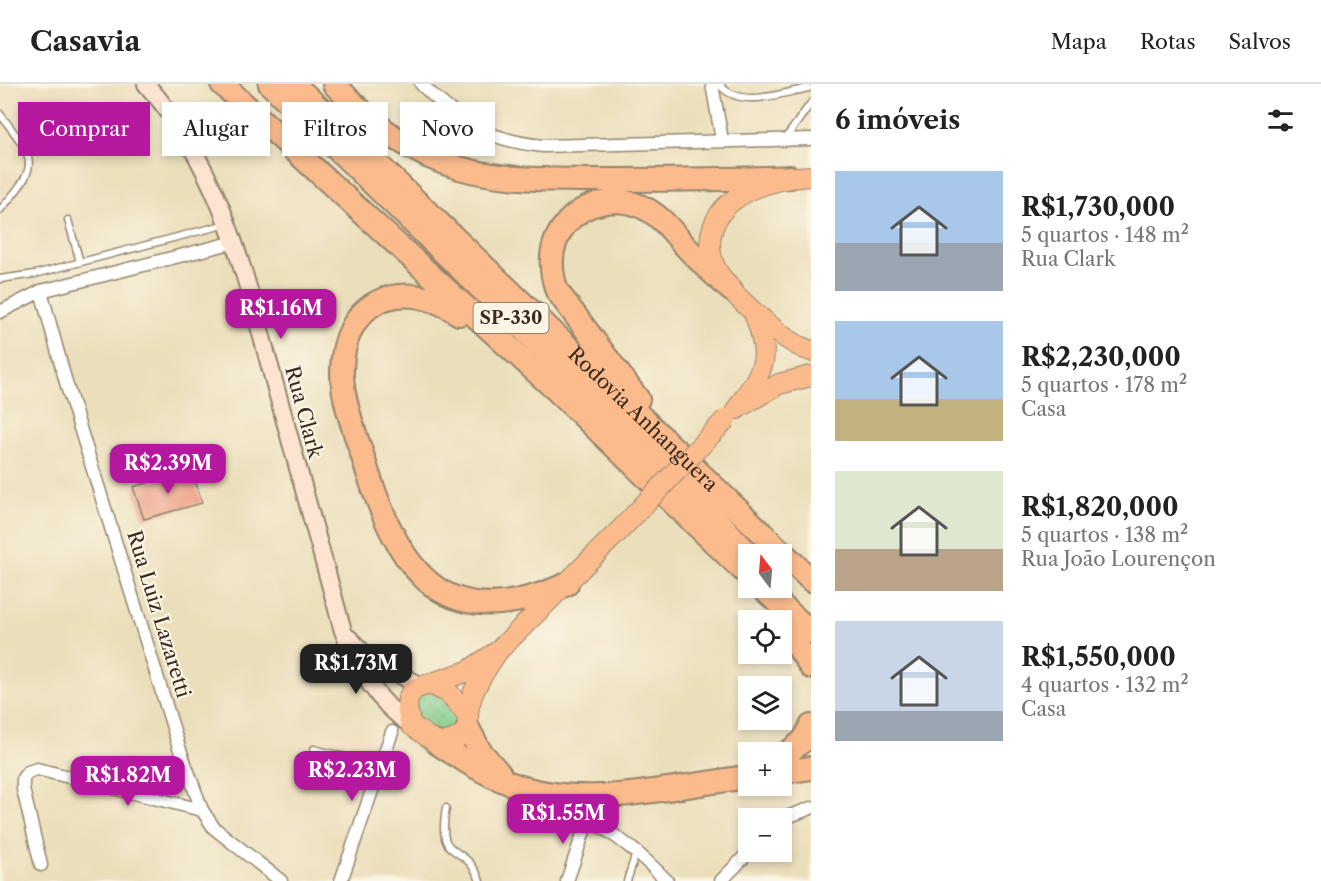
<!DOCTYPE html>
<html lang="pt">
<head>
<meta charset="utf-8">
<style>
  body { margin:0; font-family:"Libre Caslon Text",serif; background:#f6f6f6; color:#222; height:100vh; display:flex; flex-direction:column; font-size:22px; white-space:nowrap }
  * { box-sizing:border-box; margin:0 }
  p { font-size:20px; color:#767676 }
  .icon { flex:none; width:33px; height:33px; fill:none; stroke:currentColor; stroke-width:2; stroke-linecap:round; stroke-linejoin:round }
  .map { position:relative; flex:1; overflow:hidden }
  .details { display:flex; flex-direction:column; background:#fff; width:510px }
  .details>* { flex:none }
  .banner { position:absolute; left:18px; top:18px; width:570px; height:54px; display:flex; gap:12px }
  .needle { width:39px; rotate:344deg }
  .fabs { position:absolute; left:738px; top:460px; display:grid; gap:12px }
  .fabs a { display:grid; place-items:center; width:54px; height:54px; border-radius:0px; background:#fff; box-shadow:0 3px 9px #0003; font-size:30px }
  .price { position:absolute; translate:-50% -51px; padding:0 14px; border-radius:12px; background:#b5179e; color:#fff; font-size:20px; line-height:39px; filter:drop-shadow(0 2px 3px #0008) }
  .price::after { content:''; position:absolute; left:50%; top:36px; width:18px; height:14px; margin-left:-9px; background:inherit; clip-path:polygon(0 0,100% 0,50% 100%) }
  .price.active { background:#222; color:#fff }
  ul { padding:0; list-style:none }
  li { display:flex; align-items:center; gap:18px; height:150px; padding:0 24px }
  li span { display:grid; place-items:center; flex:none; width:168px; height:120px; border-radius:0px; color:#555 }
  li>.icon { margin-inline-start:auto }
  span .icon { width:72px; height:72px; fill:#fffc; stroke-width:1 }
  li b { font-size:26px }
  h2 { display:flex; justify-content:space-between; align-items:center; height:72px; padding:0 24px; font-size:26px }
  .tag { padding:0 21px; border-radius:0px; background:#fff; box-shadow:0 3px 9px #0003; font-size:21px; line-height:54px }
  .tag.active { background:#b5179e; color:#fff }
  header { display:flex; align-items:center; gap:36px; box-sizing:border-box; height:84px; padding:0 30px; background:#fff; border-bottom:2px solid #e0e0e0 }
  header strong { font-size:28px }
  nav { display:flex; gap:33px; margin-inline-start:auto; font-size:21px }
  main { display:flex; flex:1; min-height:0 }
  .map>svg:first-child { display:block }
  .grass { fill:url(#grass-dots); stroke:#5d7a53; stroke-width:1.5 }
  .building { fill:#ec9c83 }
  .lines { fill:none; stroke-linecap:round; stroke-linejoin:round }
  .lane-casing { stroke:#93846c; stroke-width:9 }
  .street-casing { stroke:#93846c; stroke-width:15 }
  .secondary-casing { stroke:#93846c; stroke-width:20 }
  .primary-casing { stroke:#93846c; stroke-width:22 }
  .highway-casing { stroke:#93846c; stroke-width:26 }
  .lane { stroke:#fff; stroke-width:6 }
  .street { stroke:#fff; stroke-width:12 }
  .secondary { stroke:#fde4d1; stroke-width:16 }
  .primary { stroke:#fbbb8d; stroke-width:20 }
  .highway { stroke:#fbbb8d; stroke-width:22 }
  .primary-bridge-casing { stroke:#93846c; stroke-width:22; stroke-linecap:butt }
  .primary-bridge { stroke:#fbbb8d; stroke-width:20 }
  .labels { text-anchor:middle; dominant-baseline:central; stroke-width:4.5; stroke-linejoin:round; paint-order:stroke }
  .shield { fill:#fcf5e5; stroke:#75675a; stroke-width:1.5 }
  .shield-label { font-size:18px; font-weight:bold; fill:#3b2a1e }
  .street-label { font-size:20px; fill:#3b2a1e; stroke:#fcf5e5 }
</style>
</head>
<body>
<header>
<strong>Casavia</strong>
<nav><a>Mapa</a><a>Rotas</a><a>Salvos</a></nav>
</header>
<main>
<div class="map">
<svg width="811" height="797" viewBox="0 0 811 797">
  <defs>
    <pattern id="grass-dots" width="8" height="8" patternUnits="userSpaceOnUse" patternTransform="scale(1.5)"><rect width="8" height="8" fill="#7fca88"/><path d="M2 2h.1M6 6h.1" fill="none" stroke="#69a46f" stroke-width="1.8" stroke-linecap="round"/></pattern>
  </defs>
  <rect width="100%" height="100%" fill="#fcf5e5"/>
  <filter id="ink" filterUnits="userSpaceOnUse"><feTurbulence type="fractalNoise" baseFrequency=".0167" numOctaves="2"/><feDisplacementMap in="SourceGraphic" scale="12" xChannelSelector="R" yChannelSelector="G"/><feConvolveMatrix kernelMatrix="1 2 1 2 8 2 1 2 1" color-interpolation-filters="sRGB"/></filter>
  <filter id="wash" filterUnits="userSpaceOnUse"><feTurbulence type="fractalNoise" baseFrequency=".008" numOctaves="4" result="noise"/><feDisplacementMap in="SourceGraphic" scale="24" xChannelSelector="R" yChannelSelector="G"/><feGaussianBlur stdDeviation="1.35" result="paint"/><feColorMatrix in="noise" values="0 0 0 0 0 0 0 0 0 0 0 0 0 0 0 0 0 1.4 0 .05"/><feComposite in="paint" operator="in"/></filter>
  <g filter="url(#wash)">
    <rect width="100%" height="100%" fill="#ebdeba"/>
    <path class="grass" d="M427,609l10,1 21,22 -1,11 -12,8 -24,-6 -6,-27 2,-5z"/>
    <g id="blocks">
      <path class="building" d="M192,386l10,33 -58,16 -11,-32z"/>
    </g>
  </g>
  <g filter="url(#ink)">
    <use href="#blocks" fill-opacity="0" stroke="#93846c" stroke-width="1.5"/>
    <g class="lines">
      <defs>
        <g id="lane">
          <path d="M719,0c21,26 62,9 90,4"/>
          <path d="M0,30c36,47 41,50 0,96"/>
          <path d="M785,55l26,-36"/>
          <path d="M68,136l12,42"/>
          <path d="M0,195l35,-5 192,-50"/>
          <path d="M314,665l66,17"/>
          <path d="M446,724c-10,58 19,31 34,73"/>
          <path d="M627,797l10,-31"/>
        </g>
        <g id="street">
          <path d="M421,0c40,39 66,56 122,62l268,-7"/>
          <path d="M712,0l10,56"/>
          <path d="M41,207l26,95 112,361 23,63"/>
          <path d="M0,228l41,-21 194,-49"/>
          <path d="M535,711c14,15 36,16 55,25 30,17 54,37 77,61"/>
          <path d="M782,735l29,-11"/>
          <path d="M41,781l-18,-76v-11l5,-6 9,-3 165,41 12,18 67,53"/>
          <path d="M341,797l51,-149"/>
          <path d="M567,797l21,-62"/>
          <path d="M721,797l28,-29"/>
        </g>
        <g id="secondary">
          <path d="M146,0c77,86 99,193 129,301 23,82 45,164 68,246 15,37 34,72 68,94"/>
          <path d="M349,554l23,24 48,23"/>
        </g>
        <g id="primary">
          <path d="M811,92c-37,2 -92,16 -100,59 -2,12 0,25 6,36 11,18 28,34 44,47 15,13 31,27 50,33"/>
          <path d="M743,321l36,-21 32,-8"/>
          <path d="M737,325c26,-41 36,-47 17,-96"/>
          <path d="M498,567c-16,24 -33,46 -30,77 -9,11 -17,14 -31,15l-26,-18 -4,-17 1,-10 6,-9 54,-18 30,-20 123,-122"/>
          <path d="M430,600l19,9 18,21"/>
        </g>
        <g id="highway">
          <path d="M222,0l335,307 191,184"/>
          <path d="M270,0l427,414 52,57"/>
          <path id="s1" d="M294,0l517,496"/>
          <path d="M334,0c93,99 157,96 284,96 58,0 115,0 172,-3"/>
          <path d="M459,230c-58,-40 -118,-13 -117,60 1,32 16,65 25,96 35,108 81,167 200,114"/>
          <path d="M638,315l-81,-108c-8,-23 -8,-46 8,-66 19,-24 56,-31 83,-15 16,9 27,25 39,38 14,15 29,28 44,42"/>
          <path d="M762,504l49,44"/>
          <path d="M782,539l29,44"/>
          <path d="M468,644l12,23 20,23"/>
          <path d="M437,659c23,15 46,30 72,40 75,29 163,3 239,-6"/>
          <path d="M782,673l21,-16 8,-15"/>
          <path d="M782,688l29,-4"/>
        </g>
      </defs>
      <use href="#lane" class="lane-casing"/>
      <use href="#street" class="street-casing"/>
      <use href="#secondary" class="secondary-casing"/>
      <use href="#primary" class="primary-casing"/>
      <use href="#highway" class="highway-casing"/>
      <use href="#lane" class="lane"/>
      <use href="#street" class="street"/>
      <use href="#secondary" class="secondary"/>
      <use href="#primary" class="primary"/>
      <use href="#highway" class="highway"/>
      <defs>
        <path id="primary-bridge" d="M621,445l105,-110"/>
      </defs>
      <use href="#primary-bridge" class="primary-bridge-casing"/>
      <use href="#primary-bridge" class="primary-bridge"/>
    </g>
  </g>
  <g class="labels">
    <rect class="shield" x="473.5" y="219" width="75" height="30" rx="4.5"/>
    <g class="shield-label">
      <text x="511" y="234">SP-330</text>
    </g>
    <g class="street-label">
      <text transform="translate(304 328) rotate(75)">Rua Clark</text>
      <text stroke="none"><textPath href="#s1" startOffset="484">Rodovia Anhanguera</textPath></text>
      <text transform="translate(159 530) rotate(73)">Rua Luiz Lazaretti</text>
    </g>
  </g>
</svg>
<div class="fabs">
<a><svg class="needle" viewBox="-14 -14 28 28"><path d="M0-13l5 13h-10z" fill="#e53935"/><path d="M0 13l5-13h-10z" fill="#767676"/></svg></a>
<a><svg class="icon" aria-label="locate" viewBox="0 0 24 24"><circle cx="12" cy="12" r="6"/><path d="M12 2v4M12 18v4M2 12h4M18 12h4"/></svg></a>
<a><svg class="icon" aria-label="layers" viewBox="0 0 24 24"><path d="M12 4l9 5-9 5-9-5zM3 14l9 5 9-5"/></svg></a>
<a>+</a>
<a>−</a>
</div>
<b class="price" style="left:281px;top:256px">R$1.16M</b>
<b class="price" style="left:168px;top:411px">R$2.39M</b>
<b class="price active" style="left:356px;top:611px">R$1.73M</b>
<b class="price" style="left:352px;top:718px">R$2.23M</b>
<b class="price" style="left:128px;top:723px">R$1.82M</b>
<b class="price" style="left:563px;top:761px">R$1.55M</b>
<div class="banner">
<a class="tag active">Comprar</a>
<a class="tag">Alugar</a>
<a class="tag">Filtros</a>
<a class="tag">Novo</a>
</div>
</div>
<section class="details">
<h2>6 imóveis<svg class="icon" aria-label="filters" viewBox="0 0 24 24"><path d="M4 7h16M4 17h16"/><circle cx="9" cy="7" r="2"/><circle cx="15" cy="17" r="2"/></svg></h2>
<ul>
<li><span style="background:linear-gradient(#a9c7e8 60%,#9aa5b1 0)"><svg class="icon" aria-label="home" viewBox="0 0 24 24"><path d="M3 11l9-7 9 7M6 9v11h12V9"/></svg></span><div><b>R$1,730,000</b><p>5 quartos · 148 m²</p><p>Rua Clark</p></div></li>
<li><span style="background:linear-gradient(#a9c7e8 65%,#c2b280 0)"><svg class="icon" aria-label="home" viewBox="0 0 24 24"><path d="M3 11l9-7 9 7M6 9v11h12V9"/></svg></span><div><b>R$2,230,000</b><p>5 quartos · 178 m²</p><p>Casa</p></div></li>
<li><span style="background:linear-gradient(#dfe7d0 65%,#b9a48a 0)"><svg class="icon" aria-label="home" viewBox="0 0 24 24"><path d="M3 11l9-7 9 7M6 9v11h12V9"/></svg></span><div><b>R$1,820,000</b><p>5 quartos · 138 m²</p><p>Rua João Lourençon</p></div></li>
<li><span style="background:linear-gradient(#c9d6e8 75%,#9aa5b1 0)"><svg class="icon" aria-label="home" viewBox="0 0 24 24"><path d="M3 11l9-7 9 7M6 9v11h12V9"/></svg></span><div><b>R$1,550,000</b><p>4 quartos · 132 m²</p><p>Casa</p></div></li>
</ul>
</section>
</main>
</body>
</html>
